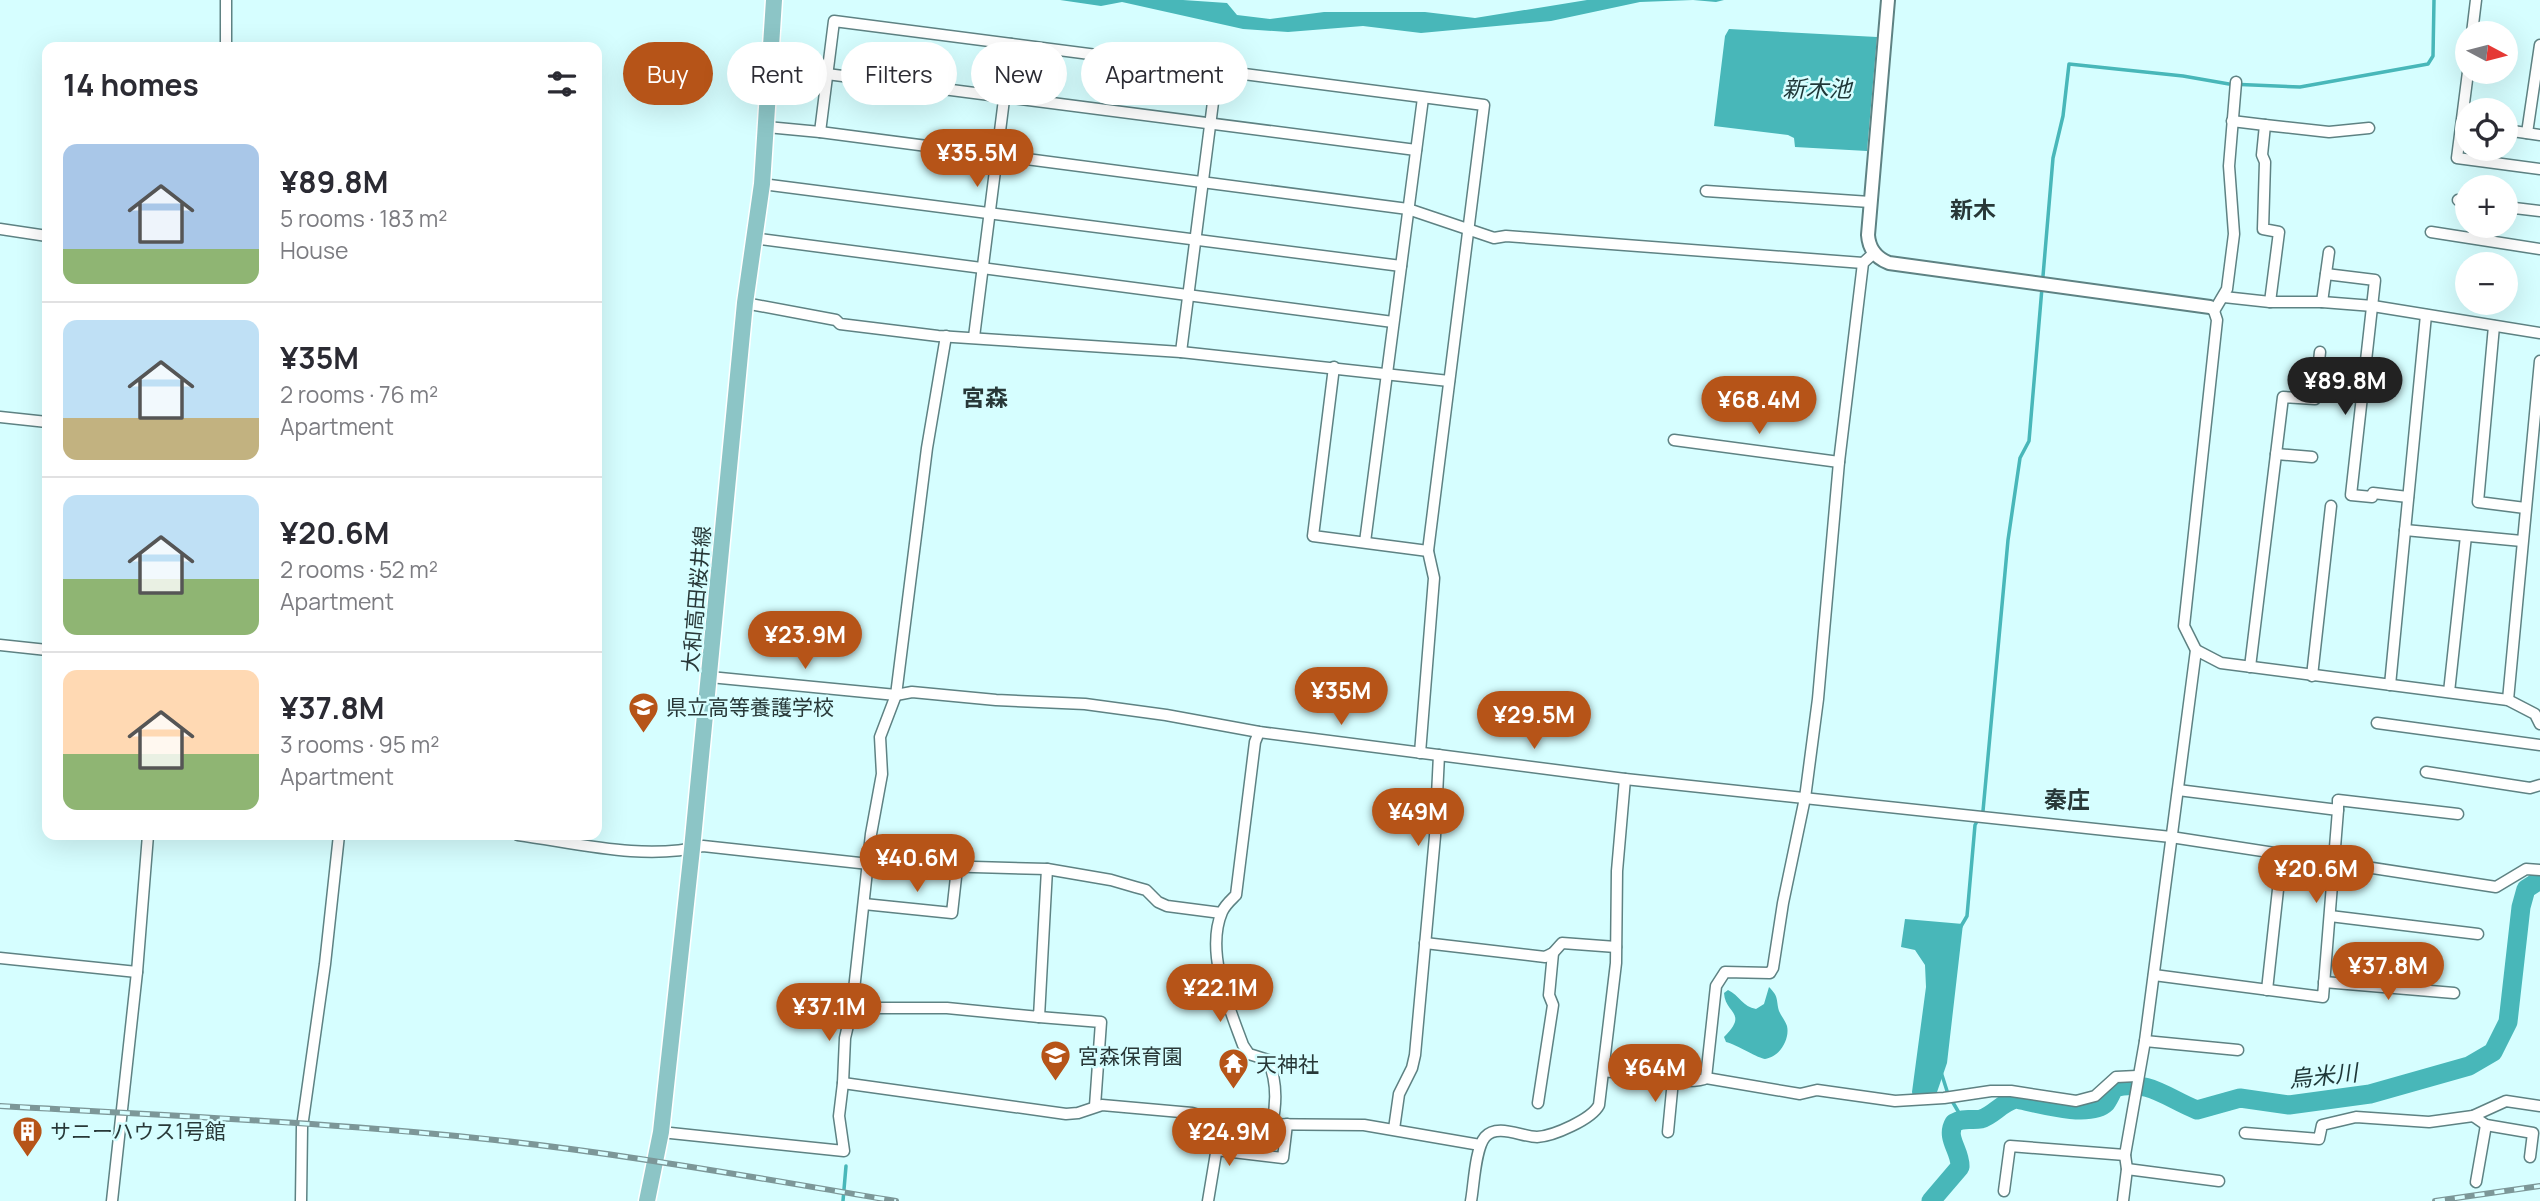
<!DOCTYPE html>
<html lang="en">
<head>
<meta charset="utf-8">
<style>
  body { margin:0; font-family:Manrope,"Noto Sans JP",sans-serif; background:#f7f7f7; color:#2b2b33; height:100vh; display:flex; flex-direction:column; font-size:26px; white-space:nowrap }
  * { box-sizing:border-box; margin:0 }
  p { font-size:23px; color:#7c7c81 }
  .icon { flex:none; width:38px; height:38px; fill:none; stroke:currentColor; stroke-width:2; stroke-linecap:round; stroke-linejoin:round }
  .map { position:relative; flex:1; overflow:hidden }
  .side { position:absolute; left:42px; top:42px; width:560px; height:798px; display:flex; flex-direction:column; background:#fff; border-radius:14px; box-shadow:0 7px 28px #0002 }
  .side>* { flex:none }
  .top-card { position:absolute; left:623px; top:42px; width:665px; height:63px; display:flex; gap:14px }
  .needle { width:46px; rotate:97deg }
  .buttons { position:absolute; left:2455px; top:21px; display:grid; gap:14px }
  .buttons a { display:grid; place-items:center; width:63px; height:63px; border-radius:50%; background:#fff; box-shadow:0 7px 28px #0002; font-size:35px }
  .price { position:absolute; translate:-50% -60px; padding:0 16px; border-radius:24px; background:#b65418; color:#fff; font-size:23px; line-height:46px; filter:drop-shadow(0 2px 4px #0008) }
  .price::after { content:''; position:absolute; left:50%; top:42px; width:21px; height:16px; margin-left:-10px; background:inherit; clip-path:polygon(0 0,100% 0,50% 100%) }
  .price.active { background:#222; color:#fff }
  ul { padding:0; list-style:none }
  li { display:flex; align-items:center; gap:21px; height:175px; padding:0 21px }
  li+li { border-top:2px solid #e1e1e2 }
  li span { display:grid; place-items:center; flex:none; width:196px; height:140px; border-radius:14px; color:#555 }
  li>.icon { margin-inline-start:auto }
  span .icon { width:84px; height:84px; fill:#fffc; stroke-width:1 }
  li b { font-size:30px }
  h2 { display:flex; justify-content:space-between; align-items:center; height:84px; padding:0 21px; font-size:30px }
  .chip { padding:0 24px; border-radius:32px; background:#fff; box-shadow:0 7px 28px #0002; font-size:24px; line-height:63px }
  .chip.active { background:#b65418; color:#fff }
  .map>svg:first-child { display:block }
  .water { fill:#48b7b9 }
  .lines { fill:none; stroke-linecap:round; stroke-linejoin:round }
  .stream { stroke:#48b7b9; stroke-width:3.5 }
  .river { stroke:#48b7b9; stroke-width:19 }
  .minor-casing { stroke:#5e8283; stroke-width:13 }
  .tertiary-casing { stroke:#5e8283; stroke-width:16 }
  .primary-casing { stroke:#fff; stroke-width:19 }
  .minor { stroke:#fff; stroke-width:10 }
  .tertiary { stroke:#fff; stroke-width:12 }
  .primary { stroke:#8cc5c6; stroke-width:16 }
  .rail-casing { stroke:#7c9798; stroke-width:6 }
  .rail { stroke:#d6feff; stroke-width:3.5; stroke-dasharray:10; stroke-linecap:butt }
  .labels { text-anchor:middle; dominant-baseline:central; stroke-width:5; stroke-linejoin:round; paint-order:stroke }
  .street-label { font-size:21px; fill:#283838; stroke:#d6feff }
  .poi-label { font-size:21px; fill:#283838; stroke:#d6feff; text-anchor:start }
  .water-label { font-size:23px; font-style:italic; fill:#1f3738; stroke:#d6feff }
  .neighbourhood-label { font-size:23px; font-weight:bold; fill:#283838; stroke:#d6feff }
</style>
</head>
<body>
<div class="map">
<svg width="2540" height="1201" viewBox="0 0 2540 1201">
  <rect width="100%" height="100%" fill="#d6feff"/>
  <g class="water">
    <path d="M1060,0h123l44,3 10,12 33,4 54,-7h101l50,6 112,-18h137l-8,2 -23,-2 -53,2 -89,19 -130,12 -58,-7 -75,6 -45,-3 -121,-27 -21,4z"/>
    <path d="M1729,29l148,8 -10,114 -72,-4 -1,-9 -6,-3 -74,-9 11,-90z"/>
    <path d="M1905,919l58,5 -16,139 -11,32 -23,2 -1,-5 14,-105 -1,-22 -10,-15 -14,-3z"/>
    <path d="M1769,987c10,10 7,12 10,24 2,5 6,9 8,15 3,13 -7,31 -22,33 -5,0 -30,-15 -39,-17l-2,-5c25,-25 1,-23 0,-44l4,-3c11,5 15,17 28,19l8,-5z"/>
  </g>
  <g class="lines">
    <g class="stream">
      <path d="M1960,928l7,-12 8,-91 8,-14 25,-271 12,-82 9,-17 24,-283 10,-42 6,-52 114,12 46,8 71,3 128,-23 5,-8 1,-56"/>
      <path d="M1941,1072l7,22 14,24"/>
      <path d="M843,1201l3,-35"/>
    </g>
    <path class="river" d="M1931,1201l29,-34c1,-16 -15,-29 -6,-44 10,-6 17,-2 27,-4 13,-4 21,-17 35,-20 20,4 74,20 90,4 3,-4 6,-11 8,-15 34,-10 54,11 83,22l43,-12 49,7 81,-11 99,-28 24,-14 15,-30 13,-115 5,-18 14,-9"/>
    <defs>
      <g id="minor">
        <path d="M226,0v47"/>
        <path d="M2472,33l4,-33"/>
        <path d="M2468,72l-11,86 83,11"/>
        <path d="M827,74l589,76"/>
        <path d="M2232,121l33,4 -3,30 3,7 -2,67 16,3 -9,70"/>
        <path d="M2265,125l64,7 40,-4"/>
        <path d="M767,127l53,5 588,77 86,29 12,-2 357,27"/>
        <path d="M2506,130l34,5"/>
        <path d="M820,132l14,-111 650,84 -56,446 6,27 -14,175"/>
        <path d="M2527,133l13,-88"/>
        <path d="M762,184l639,82"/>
        <path d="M1706,191l164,11"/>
        <path d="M2458,200l10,1"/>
        <path d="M2506,207l34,4"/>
        <path d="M0,229l47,7"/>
        <path d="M2431,232l109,17"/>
        <path d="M753,238l640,84"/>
        <path d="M2326,274l49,6 -24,215 21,2 1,-4 35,4"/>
        <path d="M2224,297l46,5h52l51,4 167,27"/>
        <path d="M2322,302l7,-50"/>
        <path d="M745,303l91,17 4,4 98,12 243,16 268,29"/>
        <path d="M2214,311l13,-22 7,-55 -5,-68 7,-84"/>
        <path d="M2494,326l-16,176 47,6"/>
        <path d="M974,337l37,-293"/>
        <path d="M1181,352l36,-281"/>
        <path d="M1334,367l-21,169 115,15"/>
        <path d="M0,417l47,5"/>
        <path d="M1674,440l165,22"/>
        <path d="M2276,454l36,3"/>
        <path d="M2405,530l117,11"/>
        <path d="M1365,542l58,-444"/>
        <path d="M0,645l47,5"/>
        <path d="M2196,650l25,13 287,37 27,14 5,10"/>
        <path d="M2250,667l33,-270 32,2 5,-47"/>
        <path d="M2312,676l19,-170"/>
        <path d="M710,677l186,18 16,-3 84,8 89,4 81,11 93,17 366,47 546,58 325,50 30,-18 14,1"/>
        <path d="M2390,685l36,-370"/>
        <path d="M2449,692l17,-156"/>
        <path d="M2508,700l32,-339"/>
        <path d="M2377,723l163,22"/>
        <path d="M1259,732l-4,10 -19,153c-5,5 -11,10 -14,17 -17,40 7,95 21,133l6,9 19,6c9,21 9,42 4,64"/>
        <path d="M2426,772l104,16 10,-3"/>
        <path d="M2338,810v-10l120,14"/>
        <path d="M518,835c59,8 126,26 185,11l166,18 178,5 64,11 24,7 11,3 12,12 9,4 54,7"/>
        <path d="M864,904l88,9 5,-45"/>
        <path d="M2330,916l148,18"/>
        <path d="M1425,943l120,14 8,-4 9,-10 54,4"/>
        <path d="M0,958l137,14"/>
        <path d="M2154,975l169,22 15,-187 -160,-20"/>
        <path d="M2324,982l130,11"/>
        <path d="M2267,990l15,-137"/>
        <path d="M852,1008h95l92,9 8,-148"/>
        <path d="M1039,1017l62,5 -6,84"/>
        <path d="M2145,1041l93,9"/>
        <path d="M1604,1071c21,2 88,16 102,7l10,-92 9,-14 45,1 3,-5 10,-65 22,-105 13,-99 21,-237 24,-199 11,-10"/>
        <path d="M1706,1078l94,16 17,-4 78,11 49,-3 47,-7h20l65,10 19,-5 21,-19 21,-1"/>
        <path d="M843,1083l223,31 12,-1 24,-8 90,8 16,5 17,9"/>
        <path d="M1538,1103l15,-98 -4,-10 4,-42"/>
        <path d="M2473,1116l13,9 47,8 -3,24"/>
        <path d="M1394,1129l5,-35 13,-26 3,-13 20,-219 4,-81"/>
        <path d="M661,1132l183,19 -5,-35 4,-33 2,-45 7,-30 19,-174 11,-60 -2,-37 16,-42 31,-247 19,-112"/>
        <path d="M1668,1132l5,-52"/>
        <path d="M2245,1133l74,6 3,-14 34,-8 73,5 44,-6 33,-15 34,5"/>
        <path d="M1216,1150l67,8 4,-34"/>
        <path d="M2127,1169l92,12"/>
        <path d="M2476,1182l10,-57"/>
        <path d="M2004,1191l6,-45 115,9"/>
        <path d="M112,1201l25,-229 11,-137"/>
        <path d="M301,1201l1,-74 23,-163 14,-129"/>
        <path d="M1208,1201l10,-60 7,-14 8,-3 131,1 116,20"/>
        <path d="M1471,1201c3,-16 4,-52 14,-64 12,-14 37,0 52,0 17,-1 55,-18 62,-32l17,-142 1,-92 8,-92"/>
        <path d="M2123,1201l4,-32 -2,-14 20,-114 51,-391 -12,-24 33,-306 -3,-9 -4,-4"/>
      </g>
      <path id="tertiary" d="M1888,0l-20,235c1,14 8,23 21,28l321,44"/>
      <path id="primary" d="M647,1201l14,-69 31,-283 53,-546 17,-119 12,-184"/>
    </defs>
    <use href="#minor" class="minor-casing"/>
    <use href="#tertiary" class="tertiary-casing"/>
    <use href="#primary" class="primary-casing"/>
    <use href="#minor" class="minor"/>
    <use href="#tertiary" class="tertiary"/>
    <use href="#primary" class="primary"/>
    <defs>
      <g id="rail">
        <path d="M0,1106c159,9 318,16 476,32 141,14 280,40 420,63"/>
        <path d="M2435,1201l105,-15"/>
      </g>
    </defs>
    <use href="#rail" class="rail-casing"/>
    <use href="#rail" class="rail"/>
  </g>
  <defs>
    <symbol id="school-pin" viewBox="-11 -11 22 30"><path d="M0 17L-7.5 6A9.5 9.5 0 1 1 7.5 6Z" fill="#b65418" stroke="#d6feff"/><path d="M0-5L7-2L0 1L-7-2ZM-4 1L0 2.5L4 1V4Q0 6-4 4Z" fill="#fff"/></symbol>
    <symbol id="temple-pin" viewBox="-11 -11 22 30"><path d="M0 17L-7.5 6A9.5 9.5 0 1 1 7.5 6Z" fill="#b65418" stroke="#d6feff"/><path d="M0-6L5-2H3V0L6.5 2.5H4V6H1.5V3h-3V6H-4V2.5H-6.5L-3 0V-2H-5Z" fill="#fff"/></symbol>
    <symbol id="building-pin" viewBox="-11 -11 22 30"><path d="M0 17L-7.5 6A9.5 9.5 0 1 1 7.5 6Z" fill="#b65418" stroke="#d6feff"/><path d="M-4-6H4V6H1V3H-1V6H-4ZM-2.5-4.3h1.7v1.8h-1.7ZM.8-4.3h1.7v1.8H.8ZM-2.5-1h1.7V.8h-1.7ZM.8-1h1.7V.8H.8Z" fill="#fff"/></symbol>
  </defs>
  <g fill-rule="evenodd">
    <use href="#school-pin" x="626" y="690" width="35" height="47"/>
    <use href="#school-pin" x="1038" y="1038" width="35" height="47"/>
    <use href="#temple-pin" x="1216" y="1046" width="35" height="47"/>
    <use href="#building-pin" x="10" y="1114" width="35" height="47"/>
  </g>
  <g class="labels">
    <g class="street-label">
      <text transform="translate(696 599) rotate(-85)">大和高田桜井線</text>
    </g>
    <g class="poi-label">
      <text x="666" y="707">県立高等養護学校</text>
      <text x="1078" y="1056">宮森保育園</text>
      <text x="1256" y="1064">天神社</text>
      <text x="50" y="1131">サニーハウス1号館</text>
    </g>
    <g class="water-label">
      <text x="1817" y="88">新木池</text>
      <text transform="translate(2323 1075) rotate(-6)">烏米川</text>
    </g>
    <g class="neighbourhood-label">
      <text x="1973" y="209">新木</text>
      <text x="985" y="397">宮森</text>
      <text x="2067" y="799">秦庄</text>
    </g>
  </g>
</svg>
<div class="buttons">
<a><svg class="needle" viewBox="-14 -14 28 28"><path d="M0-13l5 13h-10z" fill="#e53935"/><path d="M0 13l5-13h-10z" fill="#7c7c81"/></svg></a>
<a><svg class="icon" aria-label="locate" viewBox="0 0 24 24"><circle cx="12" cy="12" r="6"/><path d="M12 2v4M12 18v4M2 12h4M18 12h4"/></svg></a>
<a>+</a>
<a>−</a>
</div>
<b class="price" style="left:977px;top:189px">¥35.5M</b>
<b class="price active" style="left:2345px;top:417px">¥89.8M</b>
<b class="price" style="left:1759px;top:436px">¥68.4M</b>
<b class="price" style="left:805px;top:671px">¥23.9M</b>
<b class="price" style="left:1341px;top:727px">¥35M</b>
<b class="price" style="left:1534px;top:751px">¥29.5M</b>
<b class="price" style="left:1418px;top:848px">¥49M</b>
<b class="price" style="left:917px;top:894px">¥40.6M</b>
<b class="price" style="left:2316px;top:905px">¥20.6M</b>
<b class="price" style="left:2388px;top:1002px">¥37.8M</b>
<b class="price" style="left:1220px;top:1024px">¥22.1M</b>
<b class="price" style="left:829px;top:1043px">¥37.1M</b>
<b class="price" style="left:1655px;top:1104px">¥64M</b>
<b class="price" style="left:1229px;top:1168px">¥24.9M</b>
<div class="top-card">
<a class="chip active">Buy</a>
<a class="chip">Rent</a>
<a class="chip">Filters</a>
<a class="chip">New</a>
<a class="chip">Apartment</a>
</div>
<section class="side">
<h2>14 homes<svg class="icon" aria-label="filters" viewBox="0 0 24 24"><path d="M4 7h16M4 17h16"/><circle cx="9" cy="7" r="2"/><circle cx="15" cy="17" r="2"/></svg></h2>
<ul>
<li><span style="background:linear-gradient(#a9c7e8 75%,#8fb573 0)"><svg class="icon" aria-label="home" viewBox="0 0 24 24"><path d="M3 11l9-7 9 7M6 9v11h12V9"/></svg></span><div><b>¥89.8M</b><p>5 rooms · 183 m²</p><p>House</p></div></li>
<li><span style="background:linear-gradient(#bfe0f5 70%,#c2b280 0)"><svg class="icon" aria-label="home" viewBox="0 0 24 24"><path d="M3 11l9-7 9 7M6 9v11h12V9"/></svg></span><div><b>¥35M</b><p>2 rooms · 76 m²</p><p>Apartment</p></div></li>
<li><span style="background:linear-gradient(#bfe0f5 60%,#8fb573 0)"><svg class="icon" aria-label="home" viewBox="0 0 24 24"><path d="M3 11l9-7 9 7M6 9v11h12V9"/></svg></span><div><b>¥20.6M</b><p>2 rooms · 52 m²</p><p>Apartment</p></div></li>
<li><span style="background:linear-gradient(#ffd9b3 60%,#8fb573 0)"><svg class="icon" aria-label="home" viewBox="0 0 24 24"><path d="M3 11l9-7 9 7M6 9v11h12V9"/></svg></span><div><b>¥37.8M</b><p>3 rooms · 95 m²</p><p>Apartment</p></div></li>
</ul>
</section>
</div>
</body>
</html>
